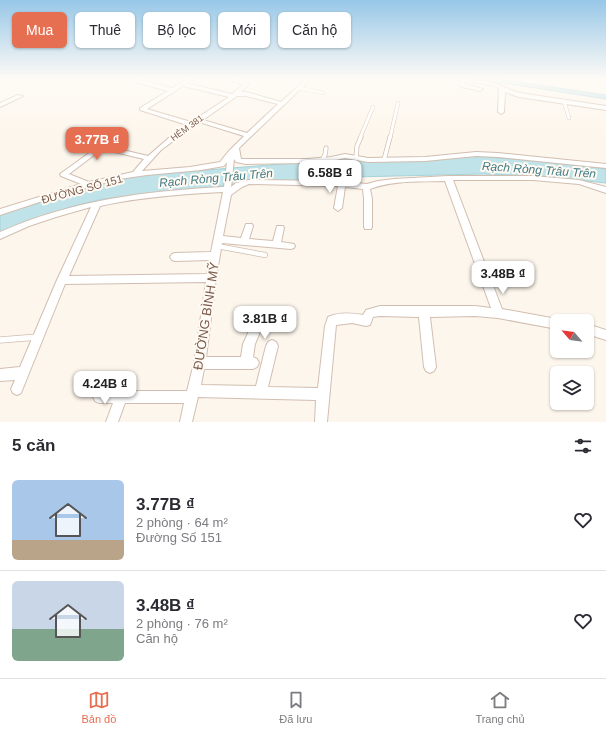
<!DOCTYPE html>
<html lang="vi">
<head>
<meta charset="utf-8">
<style>
  body { margin:0; font-family:Arial,sans-serif; background:#f2f2f3; color:#2b2b33; height:100vh; display:flex; flex-direction:column; font-size:15px; white-space:nowrap }
  * { box-sizing:border-box; margin:0 }
  p { font-size:13px; color:#7c7c81 }
  .icon { flex:none; width:22px; height:22px; fill:none; stroke:currentColor; stroke-width:2; stroke-linecap:round; stroke-linejoin:round }
  .map { position:relative; height:422px; overflow:hidden }
  .sheet { display:flex; flex-direction:column; background:#fff; flex:1 }
  .sheet>* { flex:none }
  .guide { position:absolute; left:12px; top:12px; width:400px; height:36px; display:flex; gap:8px }
  .needle { width:26px; rotate:298deg }
  .tools { position:absolute; left:550px; top:314px; display:grid; gap:8px }
  .tools a { display:grid; place-items:center; width:44px; height:44px; border-radius:6px; background:#fff; box-shadow:0 1px 3px #0004; font-size:20px }
  .price { position:absolute; translate:-50% -34px; padding:0 9px; border-radius:8px; background:#fff; color:#222; font-size:13px; line-height:26px; filter:drop-shadow(0 1px 2px #0008) }
  .price::after { content:''; position:absolute; left:50%; top:24px; width:12px; height:9px; margin-left:-6px; background:inherit; clip-path:polygon(0 0,100% 0,50% 100%) }
  .price.current { background:#e76f51; color:#fff }
  ul { padding:0; list-style:none }
  li { display:flex; align-items:center; gap:12px; height:100px; padding:0 12px }
  li+li { border-top:1px solid #e1e1e2 }
  li span { display:grid; place-items:center; flex:none; width:112px; height:80px; border-radius:6px; color:#555 }
  li>.icon { margin-inline-start:auto }
  span .icon { width:48px; height:48px; fill:#fffc; stroke-width:1 }
  li b { font-size:17px }
  h2 { display:flex; justify-content:space-between; align-items:center; height:48px; padding:0 12px; font-size:17px }
  .pill { padding:0 14px; border-radius:6px; background:#fff; box-shadow:0 1px 3px #0004; font-size:14px; line-height:36px }
  .pill.current { background:#e76f51; color:#fff }
  .menu { display:flex; justify-content:space-around; align-items:center; height:56px; border-top:1px solid #e1e1e2; background:#fff; font-size:11px; color:#7c7c81 }
  .menu a { display:grid; justify-items:center; gap:2px }
  .menu .current { color:#e76f51 }
  .map>svg:first-child { display:block }
  .water { fill:#bfe3e8; stroke:#a5d3da }
  .lines { fill:none; stroke-linecap:round; stroke-linejoin:round }
  .lane-far3-casing { stroke:#d1beb0; stroke-width:4 }
  .lane-far2-casing { stroke:#d1beb0; stroke-width:5 }
  .lane-far1-casing { stroke:#d1beb0; stroke-width:6 }
  .lane-casing { stroke:#d1beb0; stroke-width:7 }
  .street-casing { stroke:#d1beb0; stroke-width:2 }
  .lane-far3 { stroke:#fff; stroke-width:3 }
  .lane-far2 { stroke:#fff; stroke-width:3.5 }
  .lane-far1 { stroke:#fff; stroke-width:4.5 }
  .lane { stroke:#fff; stroke-width:5.5 }
  .street { fill:#fff; fill-rule:evenodd }
  .labels { text-anchor:middle; dominant-baseline:central; stroke-width:4; stroke-linejoin:round; paint-order:stroke }
  .far-street-label { font-size:9px; fill:#7a5c4d; stroke:#fffaf3 }
  .street-label { font-size:11px; fill:#7a5c4d; stroke:#fffaf3 }
  .water-label { font-size:12px; font-style:italic; fill:#437c86; stroke:#fffaf3 }
  .near-street-label { font-size:13px; fill:#7a5c4d; stroke:#fffaf3 }
</style>
</head>
<body>
<div class="map">
<svg width="606" height="422" viewBox="0 0 606 422">
  <rect width="100%" height="100%" fill="#fdf6ec"/>
  <g class="water">
    <path d="M478,79h20l108,16v4z"/>
    <path d="M474,156l75,6 57,7v14l-68,-7 -55,-2 -131,3 -23,3 -84,1 -13,4 -129,14 -33,8 -45,15 -25,11v-19l132,-38 162,-13 27,-1 22,-4 27,3 68,-1z"/>
  </g>
  <g class="lines">
    <defs>
      <g id="lane-far3">
        <path d="M299,88l24,5"/>
        <path d="M564,101l5,17"/>
        <path d="M360,138l13,-31"/>
        <path d="M390,138l8,-35"/>
      </g>
      <g id="lane-far2">
        <path d="M356,158l1,-12 4,-9"/>
        <path d="M322,160l3,-5 1,-7"/>
        <path d="M384,160l6,-23"/>
      </g>
      <path id="lane-far1" d="M217,246l48,9"/>
      <path id="lane" d="M0,340l38,-3"/>
      <g id="street">
        <path d="M137,79l35,9 15,-9h5l-6,4 46,11 11,-9 -17,-6h7l16,5 -8,8h5l35,10 25,-23h5l-72,69 2,11h67l23,-2 14,-3 23,4 57,-1 51,-5 22,1 108,11v4l-108,-11 -22,-1 -51,5 -57,1 -23,-4 -14,3 -23,2 -62,1 -10,-2 -2,-3 -3,28 5,-4 13,-3 85,1 33,3 11,-3 16,-2 54,-3h85l46,4 27,7v6l-27,-9 -46,-4h-80l49,129 55,10 4,2h-4v8l-59,-11 -23,-2 -45,1 6,50 -2,4 -4,2 -4,-2 -2,-4 -5,-50 -39,-1 -7,1 -3,8 -4,1 -14,-3 -16,2 -9,97h-12l1,-22 -118,-3 -6,25h-12l4,-19h-59l-7,19h-12l7,-19h-14l-4,-2 -2,-4 2,-4 4,-2h88l7,-28 12,-81 -141,2 -44,109 -4,2 -4,-2 -2,-4 4,-9 -15,1v-12l20,-2 37,-87 34,-73 -35,10 -27,9 -29,13v-7c73,-32 145,-41 224,-45l3,-25 -3,4 -23,4 -54,5 -28,4 -49,13 -70,23v-6l81,-25 -20,-8 -1,-2 53,-38h4l1,1 -12,9 42,10 23,-20 16,-11 -47,-15v-2l28,-17 -33,-9v-2zM183,86l46,11 -38,25 -44,-13zM237,96h9l32,8 -31,29 -44,-13zM199,122l45,14 -16,16 -8,10 -30,5 -48,4 19,-21zM102,149l42,10 -11,13 -44,10 -20,-8zM445,181l46,127 -16,-2h-95l-14,4 -3,5c-11,-2 -24,-3 -35,2l-3,9 -7,62 -50,-1 10,-41 -2,-4 -4,-2 -4,2 -2,4 -10,40 -55,-1 3,-16h49l4,-2 2,-4 -2,-4 -4,-2 2,-13 13,-32 -1,-3 -4,-2 -4,2 -16,35 -2,13h-35l10,-79 6,-35 69,6 3,-1 1,-2 -1,-2 -13,-2 3,-14 -1,-2h-6l-4,15 -24,-2 4,-13 -1,-2h-6l-5,14 -18,-2 8,-41 11,-8 7,-3 89,2 -4,22 4,3 4,-3 3,-21 18,2 1,10v28l1,2h6l1,-2v-28l-2,-10c23,-9 51,-7 75,-8zM223,192l-12,60 -36,1 -3,1 -2,3 2,3 3,1 35,-1 -3,14 -138,2 31,-70c40,-9 82,-12 123,-14z"/>
        <path d="M459,79c12,0 25,1 37,5 8,2 15,7 24,9l86,13v4l-87,-13 -14,-5 -1,20 -3,2 -3,-2 1,-23 -4,-3 -28,-5 -2,3 18,5 -3,2 -18,-4 -3,-2 3,-4z"/>
        <path d="M18,95l5,1 -23,11v-4z"/>
        <path d="M587,324l19,6v10l-19,-6z"/>
      </g>
    </defs>
    <use href="#lane-far3" class="lane-far3-casing"/>
    <use href="#lane-far2" class="lane-far2-casing"/>
    <use href="#lane-far1" class="lane-far1-casing"/>
    <use href="#lane" class="lane-casing"/>
    <use href="#street" class="street-casing"/>
    <use href="#lane-far3" class="lane-far3"/>
    <use href="#lane-far2" class="lane-far2"/>
    <use href="#lane-far1" class="lane-far1"/>
    <use href="#lane" class="lane"/>
    <use href="#street" class="street"/>
  </g>
  <linearGradient id="sky" x2="0" y2="1"><stop stop-color="#97c7e8"/><stop offset="0.57" stop-color="#fefbf6"/><stop offset="1" stop-color="#fefbf6" stop-opacity="0"/></linearGradient>
  <rect width="606" height="138" fill="url(#sky)"/>
  <g class="labels">
    <g class="far-street-label">
      <text transform="translate(187 128) rotate(-36)">HẺM 381</text>
    </g>
    <g class="street-label">
      <text transform="translate(82 189) rotate(-15)">ĐƯỜNG SỐ 151</text>
    </g>
    <g class="water-label">
      <text transform="translate(539 170) rotate(4)">Rạch Ròng Trâu Trên</text>
      <text transform="translate(216 178) rotate(-5)">Rạch Ròng Trâu Trên</text>
    </g>
    <g class="near-street-label">
      <text transform="translate(206 316) rotate(-81)">ĐƯỜNG BÌNH MỸ</text>
    </g>
  </g>
</svg>
<div class="tools">
<a><svg class="needle" viewBox="-14 -14 28 28"><path d="M0-13l5 13h-10z" fill="#e53935"/><path d="M0 13l5-13h-10z" fill="#7c7c81"/></svg></a>
<a><svg class="icon" aria-label="layers" viewBox="0 0 24 24"><path d="M12 4l9 5-9 5-9-5zM3 14l9 5 9-5"/></svg></a>
</div>
<b class="price current" style="left:97px;top:161px">3.77B ₫</b>
<b class="price" style="left:330px;top:194px">6.58B ₫</b>
<b class="price" style="left:503px;top:295px">3.48B ₫</b>
<b class="price" style="left:265px;top:340px">3.81B ₫</b>
<b class="price" style="left:105px;top:405px">4.24B ₫</b>
<div class="guide">
<a class="pill current">Mua</a>
<a class="pill">Thuê</a>
<a class="pill">Bộ lọc</a>
<a class="pill">Mới</a>
<a class="pill">Căn hộ</a>
</div>
</div>
<section class="sheet">
<h2>5 căn<svg class="icon" aria-label="filters" viewBox="0 0 24 24"><path d="M4 7h16M4 17h16"/><circle cx="9" cy="7" r="2"/><circle cx="15" cy="17" r="2"/></svg></h2>
<ul>
<li><span style="background:linear-gradient(#a9c7e8 75%,#b9a48a 0)"><svg class="icon" aria-label="home" viewBox="0 0 24 24"><path d="M3 11l9-7 9 7M6 9v11h12V9"/></svg></span><div><b>3.77B ₫</b><p>2 phòng · 64 m²</p><p>Đường Số 151</p></div><svg class="icon" aria-label="heart" viewBox="0 0 24 24"><path d="M12 20l-8-8c-3-5 5-10 8-4 3-6 11-1 8 4z"/></svg></li>
<li><span style="background:linear-gradient(#c9d6e8 60%,#7fa58c 0)"><svg class="icon" aria-label="home" viewBox="0 0 24 24"><path d="M3 11l9-7 9 7M6 9v11h12V9"/></svg></span><div><b>3.48B ₫</b><p>2 phòng · 76 m²</p><p>Căn hộ</p></div><svg class="icon" aria-label="heart" viewBox="0 0 24 24"><path d="M12 20l-8-8c-3-5 5-10 8-4 3-6 11-1 8 4z"/></svg></li>
</ul>
</section>
<nav class="menu">
<a class="current"><svg class="icon" aria-label="map" viewBox="0 0 24 24"><path d="M3 6l6-2 6 2 6-2v14l-6 2-6-2-6 2zM9 4v14M15 6v14"/></svg>Bản đồ</a>
<a><svg class="icon" aria-label="saved" viewBox="0 0 24 24"><path d="M7 4h10v16l-5-4-5 4z"/></svg>Đã lưu</a>
<a><svg class="icon" aria-label="home" viewBox="0 0 24 24"><path d="M3 11l9-7 9 7M6 9v11h12V9"/></svg>Trang chủ</a>
</nav>
</body>
</html>
